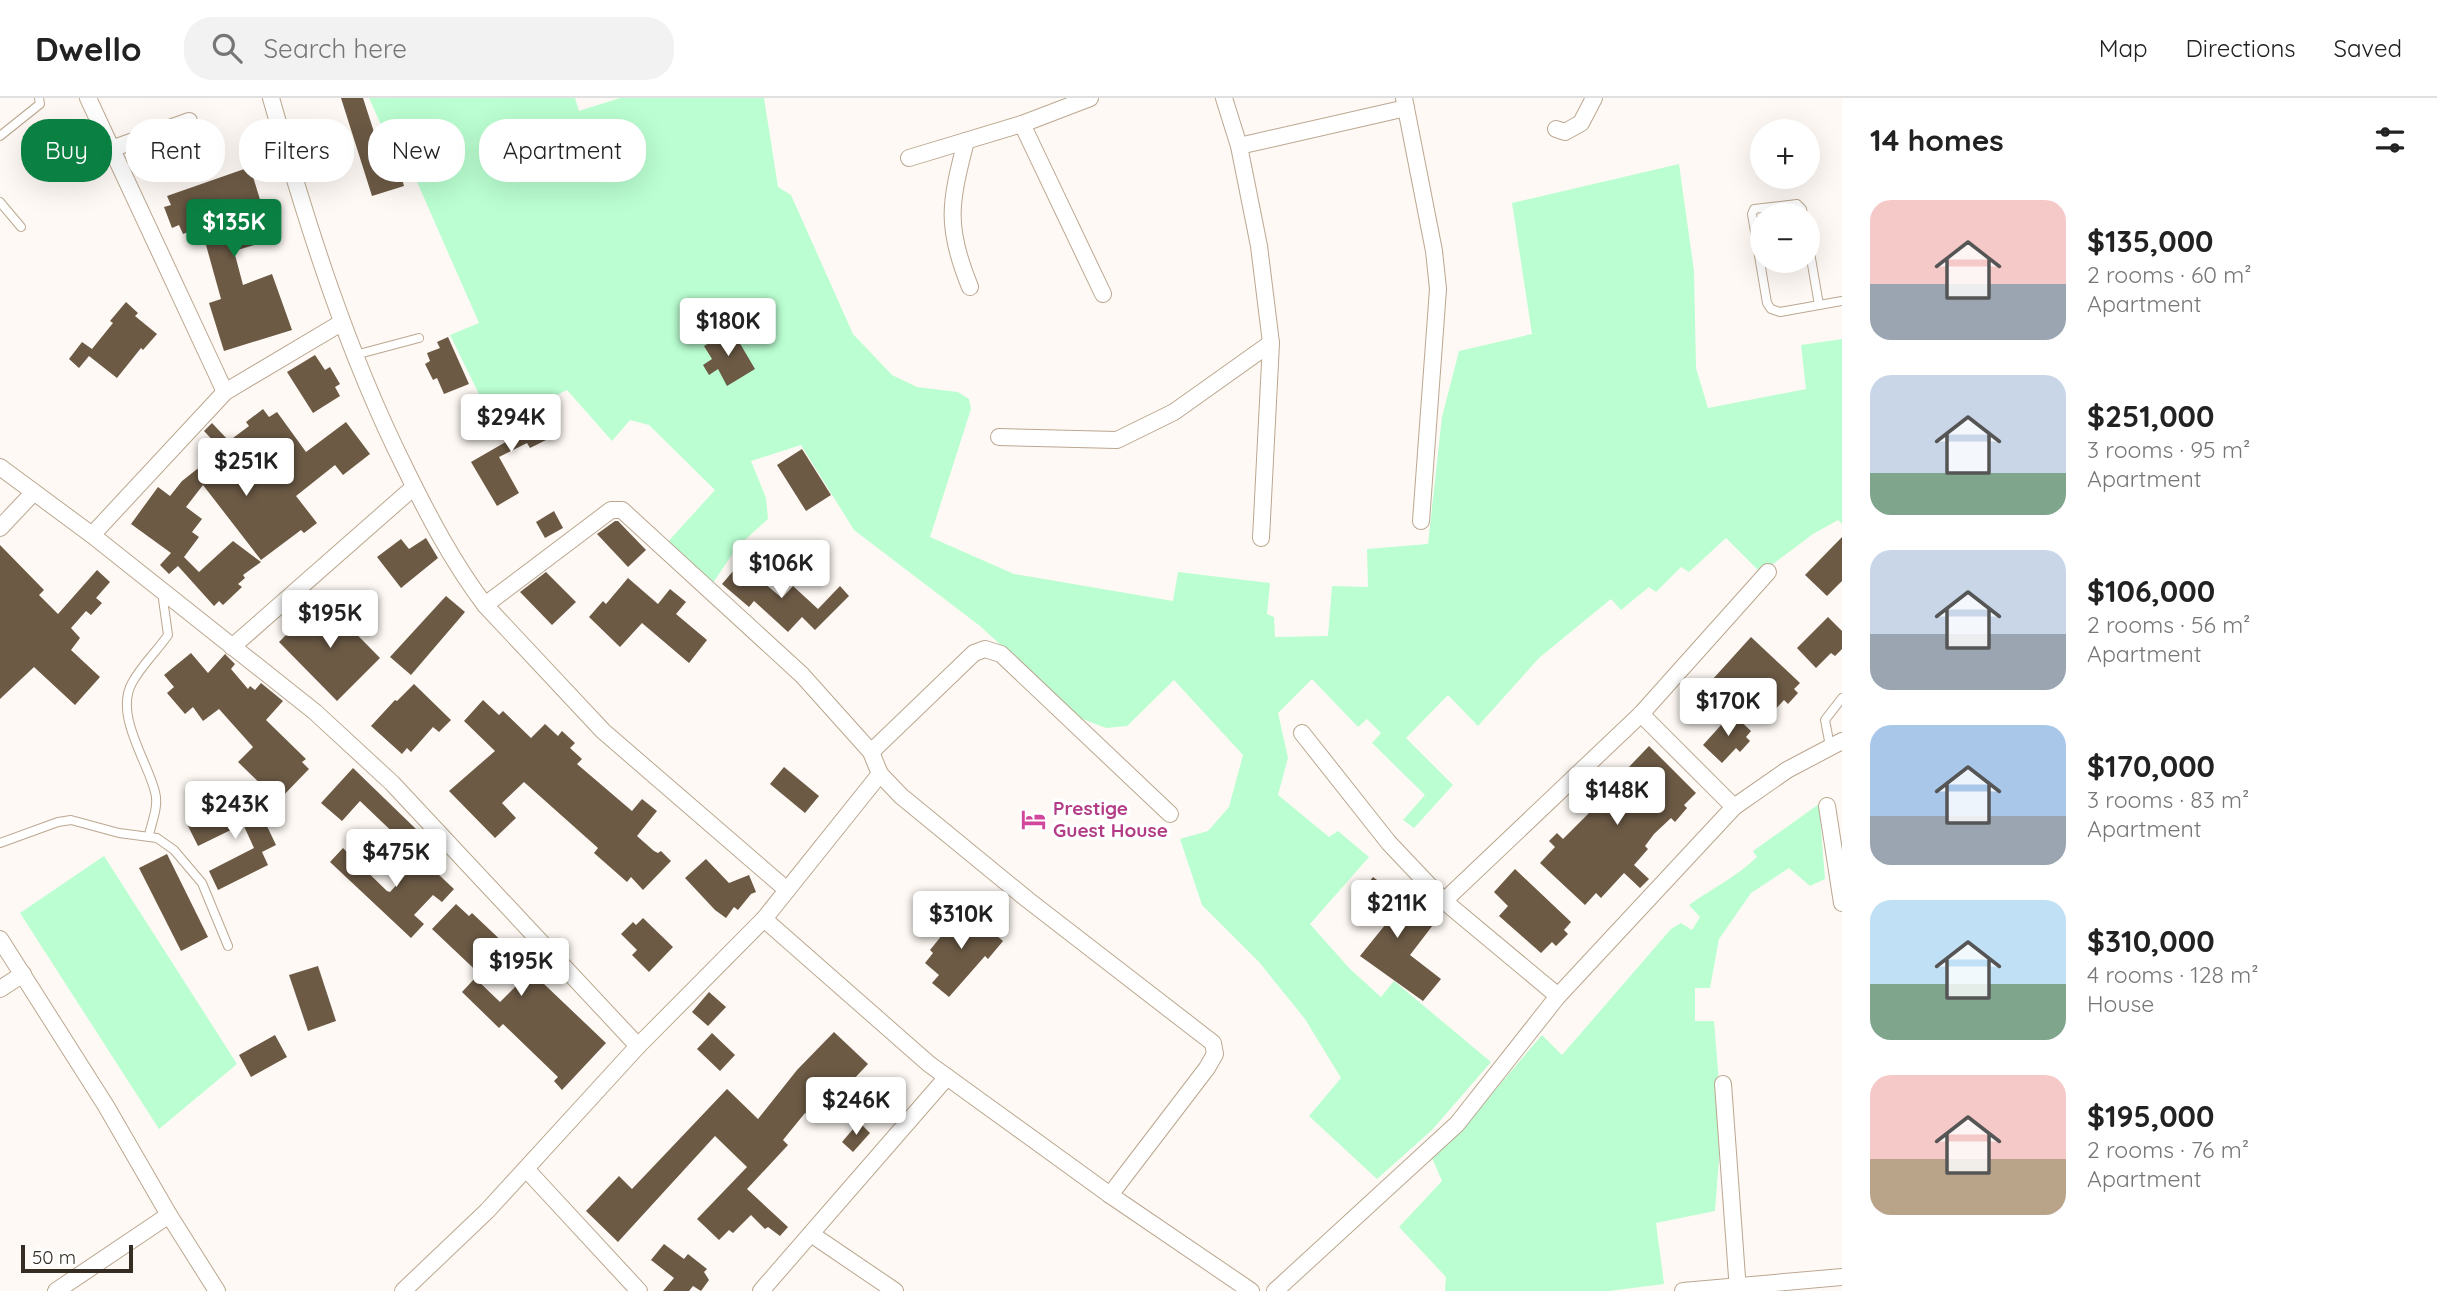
<!DOCTYPE html>
<html lang="en">
<head>
<meta charset="utf-8">
<style>
  body { margin:0; font-family:Quicksand,sans-serif; background:#f2f2f2; color:#222; height:100vh; display:flex; flex-direction:column; font-size:26px; white-space:nowrap }
  * { box-sizing:border-box; margin:0 }
  p { font-size:23px; color:#767676 }
  .icon { flex:none; width:38px; height:38px; fill:none; stroke:currentColor; stroke-width:2; stroke-linecap:round; stroke-linejoin:round }
  .map { position:relative; flex:1; overflow:hidden }
  .panel { display:flex; flex-direction:column; background:#fff; width:595px }
  .panel>* { flex:none }
  .hud { position:absolute; left:21px; top:21px; width:665px; height:63px; display:flex; gap:14px }
  .fabs { position:absolute; left:1750px; top:21px; display:grid; gap:14px }
  .fabs a { display:grid; place-items:center; width:70px; height:70px; border-radius:50%; background:#fff; box-shadow:0 7px 28px #0002; font-size:35px }
  .scale { position:absolute; left:21px; bottom:18px; width:112px; box-sizing:border-box; padding-left:7px; border:4px solid #352d24; border-top:0; font-size:19px; line-height:24px; white-space:nowrap; color:#352d24; -webkit-text-stroke:5px #fff; paint-order:stroke }
  .price { position:absolute; translate:-50% -60px; padding:0 16px; border-radius:7px; background:#fff; color:#222; font-size:23px; line-height:46px; filter:drop-shadow(0 2px 4px #0008) }
  .price::after { content:''; position:absolute; left:50%; top:42px; width:21px; height:16px; margin-left:-10px; background:inherit; clip-path:polygon(0 0,100% 0,50% 100%) }
  .price.current { background:#0b8043; color:#fff }
  ul { padding:0; list-style:none }
  li { display:flex; align-items:center; gap:21px; height:175px; padding:0 28px }
  li span { display:grid; place-items:center; flex:none; width:196px; height:140px; border-radius:21px; color:#555 }
  li>.icon { margin-inline-start:auto }
  span .icon { width:84px; height:84px; fill:#fffc; stroke-width:1 }
  li b { font-size:30px }
  h2 { display:flex; justify-content:space-between; align-items:center; height:84px; padding:0 28px; font-size:30px }
  .chip { padding:0 24px; border-radius:28px; background:#fff; box-shadow:0 7px 28px #0002; font-size:24px; line-height:63px }
  .chip.current { background:#0b8043; color:#fff }
  header { display:flex; align-items:center; gap:42px; box-sizing:border-box; height:98px; padding:0 35px; background:#fff; border-bottom:2px solid #e0e0e0 }
  header strong { font-size:33px }
  nav { display:flex; gap:38px; margin-inline-start:auto; font-size:24px }
  .search { width:490px; height:63px; background:#f2f2f2; display:flex; align-items:center; gap:18px; box-sizing:border-box; padding:0 24px; border-radius:28px; color:#767676; font-size:26px }
  main { display:flex; flex:1; min-height:0 }
  .map>svg:first-child { display:block }
  .green { fill:#bafed1 }
  .building { fill:#6c5a45 }
  .lines { fill:none; stroke-linecap:round; stroke-linejoin:round }
  .service-casing { stroke:#bba790; stroke-width:10 }
  .minor-casing { stroke:#bba790; stroke-width:18 }
  .service { stroke:#fff; stroke-width:8 }
  .minor { stroke:#fff; stroke-width:16 }
  .labels { text-anchor:middle; dominant-baseline:central; stroke-width:7; stroke-linejoin:round; paint-order:stroke }
  .hotel-label { font-size:19px; font-weight:bold; fill:#b23c85; stroke:#fff; text-anchor:start }
</style>
</head>
<body>
<header>
<strong>Dwello</strong>
<div class="search"><svg class="icon" aria-label="search" viewBox="0 0 24 24"><circle cx="10" cy="10" r="6"/><path d="M15 15l6 6"/></svg>Search here</div>
<nav><a>Map</a><a>Directions</a><a>Saved</a></nav>
</header>
<main>
<div class="map">
<svg width="1842" height="1193" viewBox="0 0 1842 1193">
  <rect width="100%" height="100%" fill="#fef9f4"/>
  <g class="green">
    <path d="M369,0h206l4,13 41,-13h144l14,89 13,8 62,139 39,41 25,12 41,5 11,7 2,10 -41,128 84,37 159,27 5,-29 92,11 -3,31 7,3 1,20 53,-1 4,-50 36,1 -1,-38 61,-5 14,-127 17,-66 73,-17 -20,-131 167,-39 15,107 2,97 12,40 98,-19 -5,-44 41,-6v185l-4,-4 -25,14 -52,39 -35,-35 -37,34 -8,-5 -25,25 -7,-5 -28,23 -10,-11 -72,59 -61,68 -30,-31 -42,43 47,47 -39,43 -11,-8 22,-25 -53,-52 9,-10 -14,-14 -9,8 -46,-48 -34,34 10,45 -10,37 51,42 9,-6 31,26 -59,67 39,44 32,29 13,-16 97,81 -59,68 -55,49 -68,-63 32,-38 -36,-59 -46,-57 -57,-57 -22,-66 28,-8 21,-24 14,-52 -69,-75 -47,46 -21,2 -26,-10 -100,-92 -126,-96 -53,-85 -50,16 15,37 2,21 -31,28 -24,36 -48,-38 50,-55 -66,-65 -19,-5 -18,21 -45,-51 -72,37 -45,-92 29,-12 -87,-198 -10,2z"/>
    <path d="M1819,706l6,75 -15,7 -21,-18 -38,25 -32,46 -9,49h-15v33h19l8,100 -7,90 -59,12 8,61 -55,7h-164l1,-14 -47,-50 43,-46 -10,-23 45,-47 65,-76 20,20 109,-126 10,-6 11,7 8,-13 -11,-12c22,-16 49,-29 68,-48l-4,-6z"/>
    <path d="M104,758l133,208 -78,65 -139,-216z"/>
  </g>
  <g class="building">
    <path d="M341,0h22l11,34 17,-6 5,18 -14,4 8,26 10,-3 4,15 -32,10z"/>
    <path d="M250,69l12,39 -4,1 10,34 -34,10 9,34 29,-11 20,56 -68,21 -15,-48 12,-4 -15,-54 35,-10 -11,-33 -26,10 5,12 -26,10 -4,-9 -7,3 -8,-21 7,-2 -4,-9z"/>
    <path d="M126,204l12,11 -3,3 22,18 -14,16 -2,-2 -24,30 -28,-22 -10,12 -10,-9 13,-17 10,7 21,-26 -3,-2z"/>
    <path d="M732,232l23,39 -28,17 -9,-17 -9,6 -6,-10 9,-6 -8,-13z"/>
    <path d="M448,239l21,47 -25,10 -7,-16 -4,2 -8,-16 5,-3 -3,-8 13,-5 -3,-6z"/>
    <path d="M315,257l10,15 5,-3 10,17 -5,3 5,9 -27,17 -26,-41z"/>
    <path d="M542,309l11,24 -10,5 3,4 -16,8 -3,-5 -28,14 20,36 -22,13 -26,-44 40,-23 -7,-14z"/>
    <path d="M263,311l6,8 8,-5 29,40 40,-30 24,32 -27,21 -8,-10 -39,31 21,27 -13,10 -3,-3 -40,30 -58,-75 -17,22 16,12 -10,13 7,5 -15,20 15,15 34,-31 28,21 -18,13 2,3 -7,6 4,3 -19,18 -4,-4 -5,5 -36,-40 -9,8 -9,-9 11,-12 -40,-29 27,-37 12,9 12,-15 19,-15 -3,-4 20,-16 -14,-15 8,-8 17,18 20,-15 -3,-4z"/>
    <path d="M802,351l29,46 -25,16 -29,-46z"/>
    <path d="M554,413l9,17 -18,10 -9,-16z"/>
    <path d="M615,423h3l28,29 -18,17 -31,-33z"/>
    <path d="M1842,439v44l-15,15 -22,-21z"/>
    <path d="M426,440l12,20 -37,30 -24,-31 24,-18 8,10z"/>
    <path d="M0,447l44,45 -5,5 19,19 39,-44 13,12 -14,16 6,5 -11,12 -5,-4 -15,17 9,10 -9,12 29,27 -25,28 -41,-38 -34,32z"/>
    <path d="M740,465l42,35 11,-12 25,23 22,-23 9,10 -34,34 -13,-13 -14,15 -34,-31 -5,6 -27,-23z"/>
    <path d="M546,474l30,30 -24,23 -32,-33z"/>
    <path d="M628,480l30,26 12,-15 16,13 -10,12 31,26 -18,23 -47,-40 -22,24 -31,-30 14,-16 3,3z"/>
    <path d="M446,498l19,16 -54,63 -21,-18z"/>
    <path d="M322,501l58,59 -43,43 -58,-59z"/>
    <path d="M1828,519l14,14v18l-7,7 -4,-3 -15,15 -19,-20z"/>
    <path d="M1751,539l49,46 -6,6 4,4 -10,11 -4,-4 -14,15 -38,-36 -10,11 -10,-10z"/>
    <path d="M191,555l17,20 17,-19 10,10 -4,5 17,20 2,-3 5,4 6,-7 22,18 -17,19 40,39 -4,3 7,7 -31,32 -40,-39 15,-15 -34,-38 -16,12 -10,-14 -8,7 -18,-21 7,-6 -10,-12z"/>
    <path d="M414,586l37,36 -12,12 -6,-5 -22,25 -4,-4 -5,6 -31,-28 24,-26 2,1z"/>
    <path d="M483,602l16,15 4,-4 28,27 14,-14 13,12 4,-5 13,12 -5,5 12,11 -5,5 55,47 10,-12 15,12 -20,25 17,15 4,2 3,-2 10,10 -28,29 -12,-13 -4,5 -33,-29 4,-5 -74,-66 -22,21 14,15 -21,20 -46,-47 46,-40 -31,-30z"/>
    <path d="M1732,615l19,18 -5,6 4,4 -10,11 -4,-4 -14,15 -19,-18z"/>
    <path d="M1649,648l47,47 -12,12 3,3 -12,14 -4,-4 -17,16 -9,12 3,3 -14,16 15,14 -9,9 -16,-15 -23,25 -5,-5 -11,12 -45,-42 15,-16 -6,-6 8,-8 6,6 28,-28 -19,-17 21,-20 16,14z"/>
    <path d="M784,669l35,29 -14,17 -35,-29z"/>
    <path d="M353,670l64,62 -13,13 -44,-42 -18,20 -21,-18z"/>
    <path d="M235,703l6,12 16,-8 19,40 -14,7 6,13 -50,25 -9,-19 45,-23 -11,-24 -45,22 -11,-22z"/>
    <path d="M355,746l10,9 -9,8 31,30 3,1 31,-34 33,31 -12,13 -9,-7 -19,20 10,9 -13,14 -81,-76 13,-14 4,4z"/>
    <path d="M167,756l41,83 -27,14 -42,-83z"/>
    <path d="M706,761l23,24 20,-8 7,17 -5,2 -13,16 -4,-3 -8,11 -11,-8 -30,-32z"/>
    <path d="M1515,771l56,53 -7,8 4,4 -12,12 -4,-4 -11,11 -42,-37 9,-10 -14,-14z"/>
    <path d="M1373,779l28,21 -5,7 18,14 5,-6 14,12 -23,30 31,24 -18,22 -63,-45 25,-31 -31,-23z"/>
    <path d="M456,806l13,12 3,-3 36,34 4,-4 37,36 -5,5 62,59 -44,47 -8,-9 4,-4 -55,-53 -4,4 -37,-36 13,-14 25,24 17,-17 -19,-18 -12,13 -54,-51z"/>
    <path d="M964,810l39,33 -15,18 -3,-3 -36,41 -17,-14 7,-8 -14,-12 8,-10 -3,-3z"/>
    <path d="M643,820l30,29 -24,25 -17,-17 5,-5 -16,-16 12,-12 3,3z"/>
    <path d="M318,868l18,55 -28,10 -19,-56z"/>
    <path d="M709,894l17,15 -18,19 -16,-14z"/>
    <path d="M834,934l34,32 -32,34 -2,-1 -19,24 -10,-8 -22,27 5,5 -41,44 41,38 -8,9 -12,-9 -3,2 -14,-14 -18,18 -4,-3 -10,10 -22,-21 50,-52 -32,-31 -97,106 -32,-31 33,-35 13,13 95,-100 31,30 39,-49z"/>
    <path d="M712,935l23,22 -15,16 -23,-22z"/>
    <path d="M275,937l12,22 -36,20 -12,-22z"/>
    <path d="M859,1024l11,11 -17,19 -11,-10z"/>
    <path d="M664,1146l20,15 4,-5 19,15 -3,3 5,8 -8,11 -8,-5 -4,5h-26l11,-13 -23,-18z"/>
  </g>
  <g class="lines">
    <defs>
      <g id="service">
        <path d="M0,38l40,-32 -1,-6"/>
        <path d="M0,104l21,25"/>
        <path d="M1803,117l-1,-6 -5,-5 -43,5 -2,5 15,89 4,6 9,3 62,-11"/>
        <path d="M1808,143l11,64"/>
        <path d="M355,257l64,-17"/>
        <path d="M1830,648l-5,-26 17,-22"/>
        <path d="M149,737c3,-14 10,-29 6,-43 -7,-30 -41,-77 -23,-109 9,-17 25,-32 36,-48l-6,-43"/>
        <path d="M0,745l58,-21 13,-2 48,13 38,5 17,12 28,33 26,63"/>
      </g>
      <g id="minor">
        <path d="M88,0l137,294"/>
        <path d="M271,0c36,126 75,252 134,370 23,47 48,95 80,137l118,126 184,159"/>
        <path d="M1224,0l15,48 20,100 12,97 -10,195"/>
        <path d="M1404,0l30,153 4,38 -17,232"/>
        <path d="M1022,26l81,170"/>
        <path d="M1556,31l9,3 16,-9 13,-25"/>
        <path d="M966,43c-16,62 -21,85 4,146"/>
        <path d="M1239,48l167,-38"/>
        <path d="M111,51l78,-28"/>
        <path d="M909,60l113,-34 68,-26"/>
        <path d="M999,339l118,3 57,-28 97,-69"/>
        <path d="M0,369l92,68 223,177 77,71 246,263"/>
        <path d="M0,430l33,-35"/>
        <path d="M92,437l133,-143 116,-69"/>
        <path d="M485,507l126,-95h11l180,165 69,77 9,22 21,22 127,104 185,143 2,11 -8,14 -97,127"/>
        <path d="M232,549l182,-160"/>
        <path d="M1641,616l93,93"/>
        <path d="M1302,635l87,110 55,58 114,95"/>
        <path d="M871,654l103,-99 11,-4 16,5 169,160"/>
        <path d="M1827,708l15,97"/>
        <path d="M1444,803l197,-187 127,-142"/>
        <path d="M764,821l165,145 181,131 141,96"/>
        <path d="M0,841l106,167 63,109 48,76"/>
        <path d="M0,891l23,-15"/>
        <path d="M1723,986l15,207"/>
        <path d="M527,1072l112,121"/>
        <path d="M811,1136l84,57"/>
        <path d="M56,1193l113,-76"/>
        <path d="M403,1193l84,-80 151,-165 126,-127 116,-145"/>
        <path d="M761,1193l186,-214"/>
        <path d="M1275,1193l182,-167 101,-128 176,-189 53,-37 55,-29"/>
        <path d="M1683,1193l159,-14"/>
      </g>
    </defs>
    <use href="#service" class="service-casing"/>
    <use href="#minor" class="minor-casing"/>
    <use href="#service" class="service"/>
    <use href="#minor" class="minor"/>
  </g>
  <defs>
    <symbol id="hotel-bare" viewBox="-9 -9 18 18"><path d="M-6-4.5h1.5V1H6V5H4.5V3h-9V5H-6ZM-4 0a1.8 1.8 0 1 1 3.6 0ZM.5 0V-2.5h3Q6-2.5 6 0Z" fill="#d1479c" stroke="#fff" stroke-width="2.5" paint-order="stroke"/></symbol>
  </defs>
  <g fill-rule="evenodd">
    <use href="#hotel-bare" x="1016" y="704" width="35" height="35"/>
  </g>
  <g class="labels">
    <g class="hotel-label">
      <text x="1053" y="710">Prestige<tspan x="1053" dy="22">Guest House</tspan></text>
    </g>
  </g>
</svg>
<div class="fabs">
<a>+</a>
<a>−</a>
</div>
<div class="scale">50 m</div>
<b class="price current" style="left:234px;top:161px">$135K</b>
<b class="price" style="left:728px;top:260px">$180K</b>
<b class="price" style="left:511px;top:356px">$294K</b>
<b class="price" style="left:246px;top:400px">$251K</b>
<b class="price" style="left:781px;top:502px">$106K</b>
<b class="price" style="left:330px;top:552px">$195K</b>
<b class="price" style="left:1728px;top:640px">$170K</b>
<b class="price" style="left:1617px;top:729px">$148K</b>
<b class="price" style="left:235px;top:743px">$243K</b>
<b class="price" style="left:396px;top:791px">$475K</b>
<b class="price" style="left:1397px;top:842px">$211K</b>
<b class="price" style="left:961px;top:853px">$310K</b>
<b class="price" style="left:521px;top:900px">$195K</b>
<b class="price" style="left:856px;top:1039px">$246K</b>
<div class="hud">
<a class="chip current">Buy</a>
<a class="chip">Rent</a>
<a class="chip">Filters</a>
<a class="chip">New</a>
<a class="chip">Apartment</a>
</div>
</div>
<section class="panel">
<h2>14 homes<svg class="icon" aria-label="filters" viewBox="0 0 24 24"><path d="M4 7h16M4 17h16"/><circle cx="9" cy="7" r="2"/><circle cx="15" cy="17" r="2"/></svg></h2>
<ul>
<li><span style="background:linear-gradient(#f6c9c9 60%,#9aa5b1 0)"><svg class="icon" aria-label="home" viewBox="0 0 24 24"><path d="M3 11l9-7 9 7M6 9v11h12V9"/></svg></span><div><b>$135,000</b><p>2 rooms · 60 m²</p><p>Apartment</p></div></li>
<li><span style="background:linear-gradient(#c9d6e8 70%,#7fa58c 0)"><svg class="icon" aria-label="home" viewBox="0 0 24 24"><path d="M3 11l9-7 9 7M6 9v11h12V9"/></svg></span><div><b>$251,000</b><p>3 rooms · 95 m²</p><p>Apartment</p></div></li>
<li><span style="background:linear-gradient(#c9d6e8 60%,#9aa5b1 0)"><svg class="icon" aria-label="home" viewBox="0 0 24 24"><path d="M3 11l9-7 9 7M6 9v11h12V9"/></svg></span><div><b>$106,000</b><p>2 rooms · 56 m²</p><p>Apartment</p></div></li>
<li><span style="background:linear-gradient(#a9c7e8 65%,#9aa5b1 0)"><svg class="icon" aria-label="home" viewBox="0 0 24 24"><path d="M3 11l9-7 9 7M6 9v11h12V9"/></svg></span><div><b>$170,000</b><p>3 rooms · 83 m²</p><p>Apartment</p></div></li>
<li><span style="background:linear-gradient(#bfe0f5 60%,#7fa58c 0)"><svg class="icon" aria-label="home" viewBox="0 0 24 24"><path d="M3 11l9-7 9 7M6 9v11h12V9"/></svg></span><div><b>$310,000</b><p>4 rooms · 128 m²</p><p>House</p></div></li>
<li><span style="background:linear-gradient(#f6c9c9 60%,#b9a48a 0)"><svg class="icon" aria-label="home" viewBox="0 0 24 24"><path d="M3 11l9-7 9 7M6 9v11h12V9"/></svg></span><div><b>$195,000</b><p>2 rooms · 76 m²</p><p>Apartment</p></div></li>
</ul>
</section>
</main>
</body>
</html>
